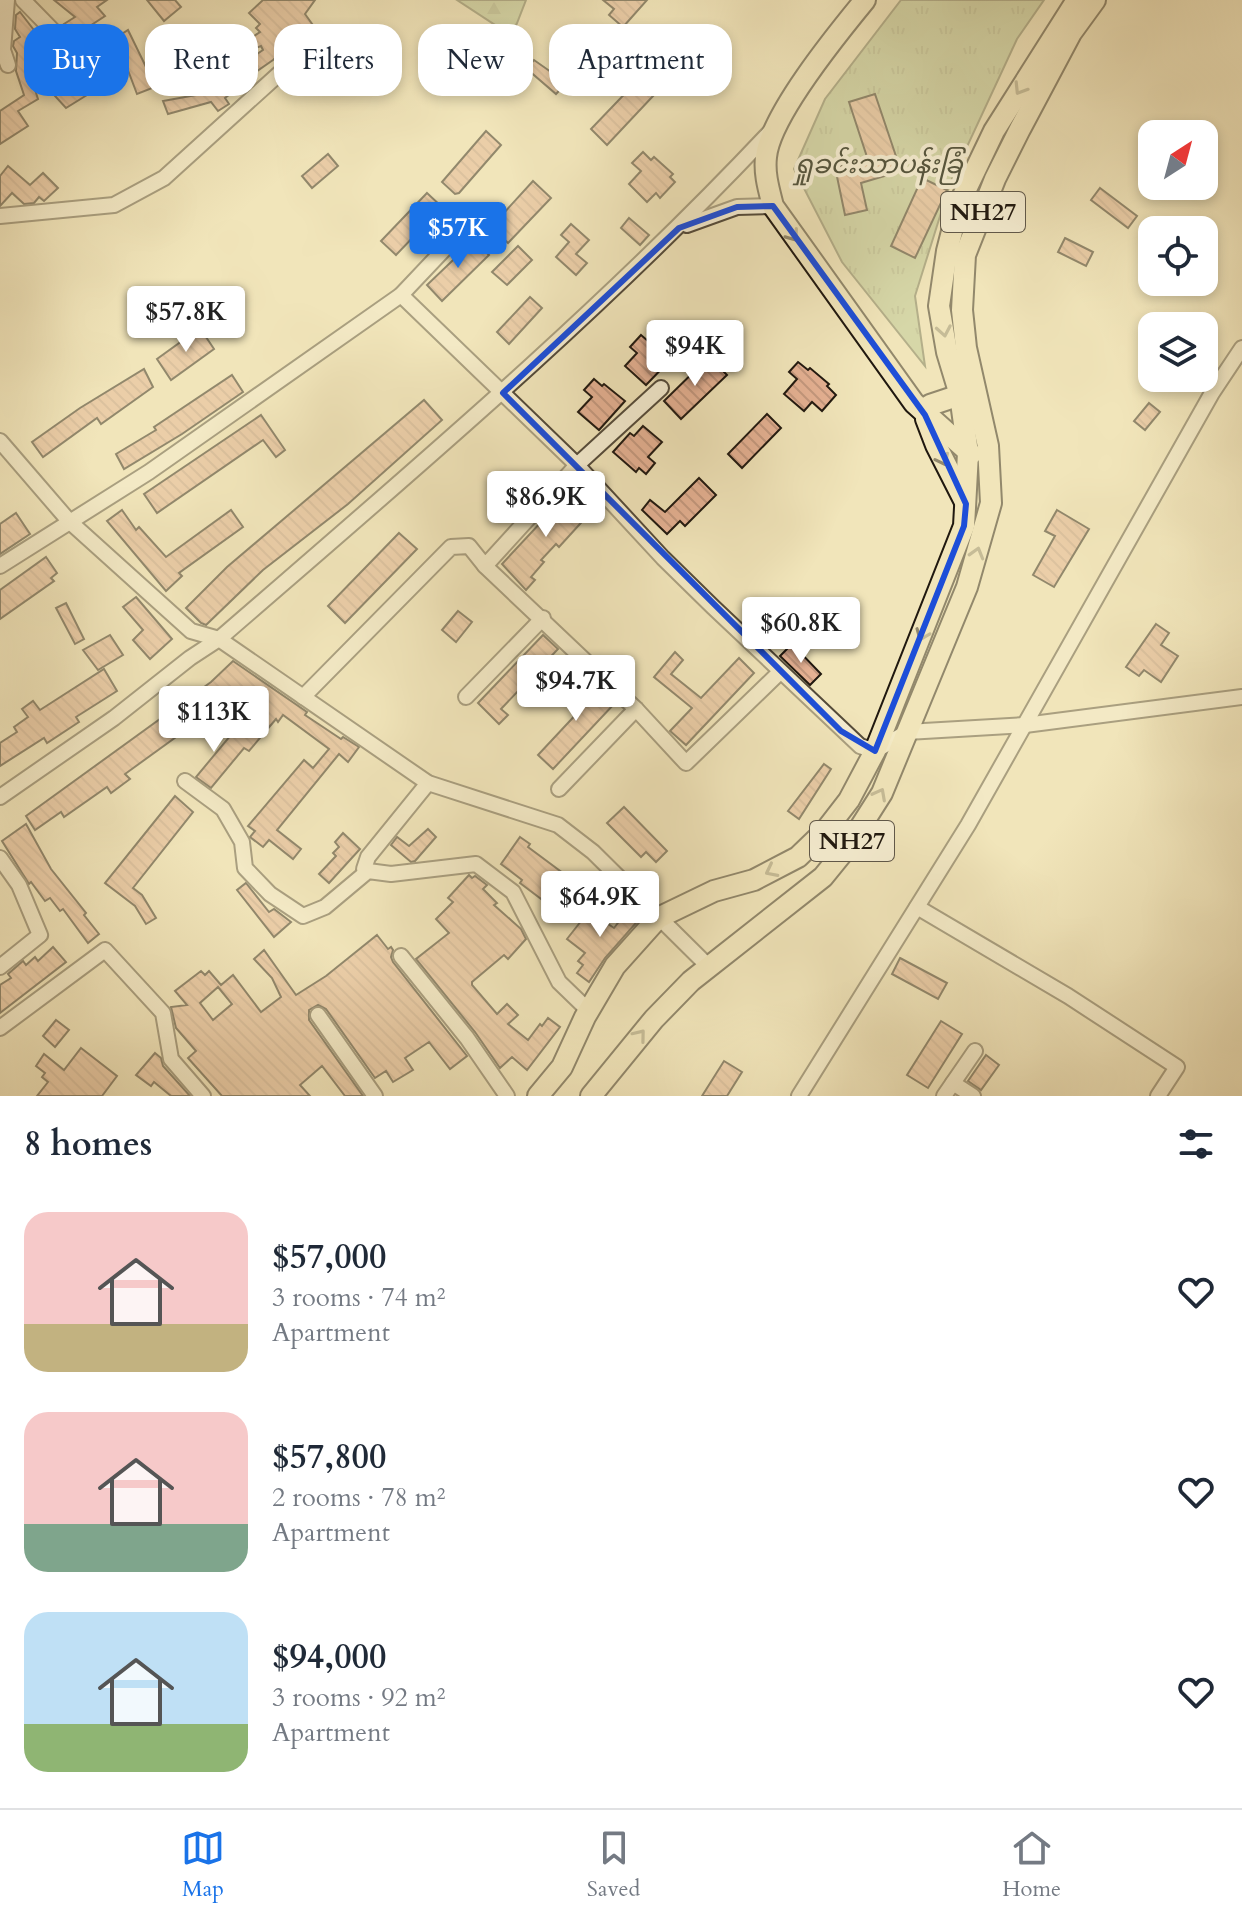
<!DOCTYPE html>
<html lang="en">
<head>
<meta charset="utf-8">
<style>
  body { margin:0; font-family:Cardo,"Noto Sans Myanmar",serif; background:#f2f2f3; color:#1f2937; height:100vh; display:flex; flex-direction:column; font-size:30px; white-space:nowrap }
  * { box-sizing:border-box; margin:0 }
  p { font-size:26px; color:#747a83 }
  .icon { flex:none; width:44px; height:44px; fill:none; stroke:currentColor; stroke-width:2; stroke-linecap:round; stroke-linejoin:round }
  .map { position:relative; height:1096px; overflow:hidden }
  .side { display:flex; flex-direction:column; background:#fff; flex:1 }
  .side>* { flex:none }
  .banner { position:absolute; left:24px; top:24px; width:800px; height:72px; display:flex; gap:16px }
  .needle { width:52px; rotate:36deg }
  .fabs { position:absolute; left:1138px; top:120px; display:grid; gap:16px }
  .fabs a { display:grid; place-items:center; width:80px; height:80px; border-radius:16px; background:#fff; box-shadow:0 4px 12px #0003; font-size:40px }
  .price { position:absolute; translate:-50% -68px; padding:0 18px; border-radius:8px; background:#fff; color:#222; font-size:26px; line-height:52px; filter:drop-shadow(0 2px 4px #0008) }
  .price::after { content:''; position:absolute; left:50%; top:48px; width:24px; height:18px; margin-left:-12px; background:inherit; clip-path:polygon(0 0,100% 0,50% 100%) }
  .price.current { background:#1a73e8; color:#fff }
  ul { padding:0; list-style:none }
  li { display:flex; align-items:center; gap:24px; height:200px; padding:0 24px }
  li span { display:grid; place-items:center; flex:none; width:224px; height:160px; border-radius:24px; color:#555 }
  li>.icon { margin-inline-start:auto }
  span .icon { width:96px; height:96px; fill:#fffc; stroke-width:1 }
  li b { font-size:34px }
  h2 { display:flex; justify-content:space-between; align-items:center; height:96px; padding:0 24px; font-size:34px }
  .chip { padding:0 28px; border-radius:24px; background:#fff; box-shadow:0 4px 12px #0003; font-size:28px; line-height:72px }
  .chip.current { background:#1a73e8; color:#fff }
  .dock { display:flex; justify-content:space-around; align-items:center; height:112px; border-top:2px solid #e0e1e3; background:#fff; font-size:22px; color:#747a83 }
  .dock a { display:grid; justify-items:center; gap:4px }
  .dock .current { color:#1a73e8 }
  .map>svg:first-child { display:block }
  .forest { fill:url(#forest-firs); stroke:#6c6e50; stroke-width:2 }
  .park { fill:url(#park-tufts); stroke:#6c6e50; stroke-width:2 }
  .building { fill:url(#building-back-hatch); stroke:#20180f; stroke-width:2; fill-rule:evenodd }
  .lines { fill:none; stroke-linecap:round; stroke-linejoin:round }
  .minor-casing { stroke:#544b3a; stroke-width:18 }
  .highway-casing { stroke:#20180f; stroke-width:24 }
  .minor { stroke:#f6eed2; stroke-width:14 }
  .highway { stroke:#f1e5ba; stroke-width:20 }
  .oneway { stroke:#93896d }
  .marked { fill:none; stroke:#1d4ed8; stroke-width:6; stroke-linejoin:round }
  .labels { text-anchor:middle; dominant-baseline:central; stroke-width:8; stroke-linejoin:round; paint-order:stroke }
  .shield { fill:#f6eed2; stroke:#60584a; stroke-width:2 }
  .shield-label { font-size:24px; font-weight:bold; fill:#20180f }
  .park-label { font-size:26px; font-style:italic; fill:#55553d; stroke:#f6eed2 }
</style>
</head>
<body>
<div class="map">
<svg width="1242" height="1096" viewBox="0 0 1242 1096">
  <defs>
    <pattern id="forest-firs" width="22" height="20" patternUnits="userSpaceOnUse" patternTransform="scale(2)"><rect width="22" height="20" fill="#b7c592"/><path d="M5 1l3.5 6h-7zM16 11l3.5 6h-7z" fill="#9da87d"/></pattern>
    <pattern id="park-tufts" width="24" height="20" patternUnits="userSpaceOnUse" patternTransform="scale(2)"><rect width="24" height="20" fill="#b7c592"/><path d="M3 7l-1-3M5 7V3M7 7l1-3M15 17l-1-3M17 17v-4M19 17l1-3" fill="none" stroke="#9da87d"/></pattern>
    <pattern id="building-back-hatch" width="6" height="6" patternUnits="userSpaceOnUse" patternTransform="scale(2)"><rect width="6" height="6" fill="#e5b193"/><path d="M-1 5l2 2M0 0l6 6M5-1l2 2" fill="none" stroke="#c4987e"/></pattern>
  </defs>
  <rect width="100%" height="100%" fill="#f1e5ba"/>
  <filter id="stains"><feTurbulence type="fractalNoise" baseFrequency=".0025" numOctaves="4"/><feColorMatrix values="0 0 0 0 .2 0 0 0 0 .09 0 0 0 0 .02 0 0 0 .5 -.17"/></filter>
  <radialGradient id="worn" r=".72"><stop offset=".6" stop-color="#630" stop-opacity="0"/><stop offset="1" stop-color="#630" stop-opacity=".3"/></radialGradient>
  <path class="forest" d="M457,0h69l-14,36z"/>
  <path class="park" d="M901,0h143l-27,39 -66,142 -36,115 10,70 -83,-104 -48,-93 31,-70z"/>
  <g class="building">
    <path d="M54,0h53l-10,7 8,9 -32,21 -9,-13 11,-7z"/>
    <path d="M147,0h28l6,7 -17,14z"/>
    <path d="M263,0h52l-10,14 10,14 -13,9 -1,-2 -28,25 -23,16 -8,-12 21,-14 -2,-4 -32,12 -2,-4 33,-22 -4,-4 4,-4 -11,-11z"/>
    <path d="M603,0h44l-24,27 -14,-12 5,-6z"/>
    <path d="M20,12l17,22 2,-1 10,19 -22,13 11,34 -20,12 10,15 -28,18v-33l24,-16 -8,-24 1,-18 -4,-7 1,-5 6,-4 -5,-8 1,-14z"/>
    <path d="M128,30l19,39 34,-11 7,16 -51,20 -11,-29 -37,6 -1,-19 25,-9 -2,-2z"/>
    <path d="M588,33l13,13 -45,48 -29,-25 7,-9 17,12z"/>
    <path d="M220,79l10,15 -5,4 4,6 -11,7 -7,-9 -43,12 -5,-13 33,-6z"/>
    <path d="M638,80l16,15 -47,50 -16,-16z"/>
    <path d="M79,82l8,13 -21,13 -11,-12z"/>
    <path d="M875,94l26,77 -40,12 6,27 -22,5 -10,-48 33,-7 -19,-58z"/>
    <path d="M486,131l15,14 -42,48 -4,1 -13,-12z"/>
    <path d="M643,152l8,8 3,-3 19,17 -3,3 5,5 -15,16 -4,-5 -9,9 -18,-18 12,-13 -9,-8z"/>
    <path d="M328,154l10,12 -26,22 -10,-12z"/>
    <path d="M8,166l22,19 13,-12 15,15 -14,13 -5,-4 -5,6 -10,1 -12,-11 -12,13v-30z"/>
    <path d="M922,178l25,12 -32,68 -24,-12z"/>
    <path d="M533,181l18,17 -43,45 -17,-16z"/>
    <path d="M1100,188l37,28 -9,12 -37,-28z"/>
    <path d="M427,193l15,14 -46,48 -15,-14z"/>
    <path d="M629,218l20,17 -9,10 -19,-17z"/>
    <path d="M571,224l18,16 -13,14 11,9 -11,12 -20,-18 13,-15 -8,-7z"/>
    <path d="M1065,238l28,14 -7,14 -28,-14z"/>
    <path d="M474,240l15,15 -47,46 -15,-16z"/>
    <path d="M518,246l14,14 -25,25 -15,-13z"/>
    <path d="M530,297l12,11 -33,36 -12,-12z"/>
    <path d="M200,328l14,21 -43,31 -14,-21z"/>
    <path d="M641,335l8,7 3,-3 20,19 -26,27 -21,-19 12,-13 -7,-6z"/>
    <path d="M709,357l18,18 -46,44 -17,-18z"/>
    <path d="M798,362l10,8 2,-2 19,16 -2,2 9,9 -14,16 -10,-9 -8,9 -20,-17 13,-15 -8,-7z"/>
    <path d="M144,369l9,18 -52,37 -4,-6 -54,39 -11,-15 48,-34z"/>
    <path d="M232,375l11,17 -61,42 -58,35 -8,-15 40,-24 -2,-3z"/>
    <path d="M594,379l8,7 2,-2 21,17 -26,29 -21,-18 14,-15 -8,-7z"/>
    <path d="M424,400l18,20 -94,84 -85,66 -57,55 -5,-2 -15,-15 41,-41z"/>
    <path d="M1149,403l11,9 -15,18 -11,-9z"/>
    <path d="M767,414l14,14 -39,40 -14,-14z"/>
    <path d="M261,415l24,35 -9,7 -13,-17 -106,73 -13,-19z"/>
    <path d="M643,426l19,16 -14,15 7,6 -9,11 -7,-6 -3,4 -23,-20 17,-19 4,3z"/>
    <path d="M699,478l17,17 -31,31 -5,-5 -13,13 -25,-24 8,-10 15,12z"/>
    <path d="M571,490l14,13 -4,4 8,7 -30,33 -3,-3 -15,16 3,2 -13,15 4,3 -9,10 -24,-26z"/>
    <path d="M122,510l14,20 3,-3 27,30 65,-47 12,17 -64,46 3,3 -16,15 -59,-70z"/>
    <path d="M1057,510l32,19 -35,58 -21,-12 22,-39 -10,-5z"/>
    <path d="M16,513l14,21 -30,20v-30z"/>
    <path d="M399,533l18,16 -72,74 -17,-17z"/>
    <path d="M46,557l11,16 -6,5 3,3 -54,38v-29z"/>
    <path d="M136,597l36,42 -22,20 -17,-19 10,-10 -20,-23z"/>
    <path d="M66,603l18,36 -9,5 -19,-36z"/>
    <path d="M458,611l14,11 -16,20 -14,-12z"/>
    <path d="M1156,624l13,9 -8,12 17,11 -17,26 -17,-12 -5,6 -13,-9z"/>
    <path d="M110,635l13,20 -25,15 -15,-20z"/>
    <path d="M543,635l15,14 -57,60 7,6 -9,9 -21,-21z"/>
    <path d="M792,644l29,30 -11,11 -30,-29z"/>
    <path d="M675,652l8,8 -12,14 30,24 38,-40 15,15 -68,72 -16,-14 22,-23 -38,-31z"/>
    <path d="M233,661l74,51 -2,3 36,24 2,-2 16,10 -11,15 -9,-8 -62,76 24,19 -8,10 -24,-19 -6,7 -13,-10 5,-6 -7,-5 56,-66 9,8 16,-19 -46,-34 -5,7 -2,-3 -27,32 -5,-3 -33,40 -15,-11 60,-72 -21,-16 -26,17 3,5 -87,63 5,5 -19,14 -4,-6 -43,30 -3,-5 -26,18 -9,-14 185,-134z"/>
    <path d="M104,669l13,22 -41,26 3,5 -32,21 -3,-5 -44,28v-23l17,-11 -3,-5 14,-10 -6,-8 11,-8 7,9z"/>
    <path d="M570,681l21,18 9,-10 15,14 -62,66 -15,-14 43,-46 -20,-17z"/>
    <path d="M824,764l7,5 -32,50 -11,-8z"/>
    <path d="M175,796l18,16 -60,76 9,7 14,23 -10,6 -11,-18 -30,-23z"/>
    <path d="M624,807l43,44 -11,11 -10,-10 -5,5 -34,-34z"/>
    <path d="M26,824l25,45 35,44 -2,2 15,19 -11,9 -25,-34 -3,2 -10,-13 -5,3 -14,-19 -2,2 -27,-43z"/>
    <path d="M428,829l8,8 -21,24 -4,1 -20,-17 6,-8 12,9z"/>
    <path d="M343,833l17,16 -31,34 -10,-9 17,-18 -3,-3 6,-6 -4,-5z"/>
    <path d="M520,837l10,7 -2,3 47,35 -18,29 -37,-28 2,-3 -21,-16z"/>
    <path d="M469,875l3,3 3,-2 12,9 -4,4 14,14 -3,2 27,24 5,10 -18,20 -4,-4 -32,27v3l25,29 10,-10 11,11 -10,9 20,16 12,-16 2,2 6,-8 12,9 -33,43 -15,-13 -12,11 -25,-36 -59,-73 33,-26 -13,-14 17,-17 -5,-4z"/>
    <path d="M246,883l23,29 5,-3 17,13 -17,15 -37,-47z"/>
    <path d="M631,906l12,9 -38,43 -16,24 -12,-9 6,-8 -5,-4 7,-8 -18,-14 22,-28 25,17z"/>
    <path d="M377,935l11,14 3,-2 2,3 -2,7 2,5 74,94 -17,13 -21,-27 -24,16 8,12 -20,12 -7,-11 -11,7 -49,-69 -8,-4 -9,5v10l54,76h-18l-23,-30 -22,19 10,11h-88l-34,-38 8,-7 -20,-23 -5,-21 16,-2 -12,-14 26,-20 4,4 4,-4 12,14 12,-10 28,37 20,-15 -9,-19 -18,-19 10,-9 32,45 30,-19zM218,987l14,17 -19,16 -13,-17z"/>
    <path d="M53,947l13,15 -66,51v-28l11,-7 -3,-4 15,-13 3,4 9,-8 3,4z"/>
    <path d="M900,958l47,25 -9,16 -46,-25z"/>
    <path d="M56,1020l13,10 -14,17 -12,-11z"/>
    <path d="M941,1021l21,13 -34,54 -21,-13z"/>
    <path d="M81,1048l36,28 -15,20h-65l11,-14 -6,-5 3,-4 -9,-7 8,-12 20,16z"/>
    <path d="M155,1053l6,5 2,8 27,30h-19l-17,-14 -3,4 -15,-11z"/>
    <path d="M986,1055l13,10 -18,25 -13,-9z"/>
    <path d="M724,1061l18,11 -15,24h-25z"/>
  </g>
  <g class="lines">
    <defs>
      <g id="minor">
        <path d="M7,0l-4,50 5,15"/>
        <path d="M23,0l39,40"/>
        <path d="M0,216l114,-11 50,-27 138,-125"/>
        <path d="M687,225l50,-18 36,-1"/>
        <path d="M401,295l176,170 86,93 50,49 147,139 15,5 32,-19 118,-7 217,-28"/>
        <path d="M0,441l69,80 122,110 28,8 209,144 130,42 35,27 115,114"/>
        <path d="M0,566l149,-94 252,-177 70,-74"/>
        <path d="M485,566l151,143 50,54 94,-91"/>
        <path d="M303,697l148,-150 18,-1 16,20 92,-101 84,-77"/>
        <path d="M466,697l77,-79"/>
        <path d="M185,781l38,28 19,33 3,26 25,26 33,22 22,-9 43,-36 23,3 85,-10 37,28 46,90 30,29"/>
        <path d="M559,789l77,-80"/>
        <path d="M0,797l114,-79 76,-60 29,-19c189,-164 380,-325 551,-507"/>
        <path d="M0,858l19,27 21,50 -40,32"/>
        <path d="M364,869l4,-12 60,-74"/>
        <path d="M917,907l151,89 109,71 -19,29"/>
        <path d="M401,956l66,82 40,58"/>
        <path d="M318,1015l57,81"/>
        <path d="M0,1028l105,-78 58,63 8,46 32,37"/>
        <path d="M953,1083l20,13"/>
        <path d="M799,1096l169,-271 244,-432 30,-45"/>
        <path d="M944,1096l31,-45"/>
      </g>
      <g id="highway">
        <path d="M865,0c-28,34 -95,116 -99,157 -2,17 3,33 7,49l141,197 57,51"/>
        <path d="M930,405l30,-10"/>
        <path d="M926,419l10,26 29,57"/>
        <path d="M538,1096l24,-29 23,-50 30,-51 43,-48 56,-27 40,-11 44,-23 27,-26 24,-31 26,-49 89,-225 4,-73 -8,-58 -13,-43 -8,-46 8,-55 12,-47 35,-73 83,-131"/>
        <path d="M591,1096l63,-77 37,-38 132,-104 26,-32 33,-52 85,-206 24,-84 -3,-57 -22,-98 -4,-38 3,-55 30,-76 25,-50 51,-96 24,-33"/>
      </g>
    </defs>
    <use href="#minor" class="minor-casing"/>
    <use href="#highway" class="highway-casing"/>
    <use href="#minor" class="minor"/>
    <use href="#highway" class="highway"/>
  </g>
  <defs><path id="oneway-chevron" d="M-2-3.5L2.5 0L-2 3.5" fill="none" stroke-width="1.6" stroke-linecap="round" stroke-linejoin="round" transform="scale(2)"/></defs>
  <g class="oneway">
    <use href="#oneway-chevron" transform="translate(1020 89) rotate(122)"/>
    <use href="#oneway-chevron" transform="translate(793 236) rotate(54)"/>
    <use href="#oneway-chevron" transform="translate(944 331) rotate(80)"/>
    <use href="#oneway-chevron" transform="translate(943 460) rotate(63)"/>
    <use href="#oneway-chevron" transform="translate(977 553) rotate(-74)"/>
    <use href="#oneway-chevron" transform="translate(922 635) rotate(112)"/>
    <use href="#oneway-chevron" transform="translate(880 794) rotate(-62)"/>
    <use href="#oneway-chevron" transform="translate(771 871) rotate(153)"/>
    <use href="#oneway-chevron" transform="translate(640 1035) rotate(-51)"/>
  </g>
  <path d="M0 0H1242V1096H0ZM773,206l152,209 41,89 -2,22 -89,225 -34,-20 -338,-338 176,-165 58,-21z" fill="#f1e5ba" fill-opacity=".55" fill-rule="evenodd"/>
  <path class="marked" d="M773,206l152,209 41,89 -2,22 -89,225 -34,-20 -338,-338 176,-165 58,-21z"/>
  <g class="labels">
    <g class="shield">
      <rect x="941" y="192" width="84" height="40" rx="6"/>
      <rect x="810" y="821" width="84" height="40" rx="6"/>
    </g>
    <g class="shield-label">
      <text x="983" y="212">NH27</text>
      <text x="852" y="841">NH27</text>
    </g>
    <g class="park-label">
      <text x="878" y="164">ရှုခင်းသာပန်းခြံ</text>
    </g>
  </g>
  <rect width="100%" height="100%" filter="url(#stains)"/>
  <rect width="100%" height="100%" fill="url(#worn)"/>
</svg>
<div class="fabs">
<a><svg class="needle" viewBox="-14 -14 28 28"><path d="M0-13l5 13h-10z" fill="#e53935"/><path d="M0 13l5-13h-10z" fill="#747a83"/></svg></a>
<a><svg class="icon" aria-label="locate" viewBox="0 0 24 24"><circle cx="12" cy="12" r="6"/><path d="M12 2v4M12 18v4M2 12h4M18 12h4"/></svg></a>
<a><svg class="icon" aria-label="layers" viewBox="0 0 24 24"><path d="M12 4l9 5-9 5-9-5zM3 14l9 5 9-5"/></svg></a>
</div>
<b class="price current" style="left:458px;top:270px">$57K</b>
<b class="price" style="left:186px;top:354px">$57.8K</b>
<b class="price" style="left:695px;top:388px">$94K</b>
<b class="price" style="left:546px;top:539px">$86.9K</b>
<b class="price" style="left:801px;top:665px">$60.8K</b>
<b class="price" style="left:576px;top:723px">$94.7K</b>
<b class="price" style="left:214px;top:754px">$113K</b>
<b class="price" style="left:600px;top:939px">$64.9K</b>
<div class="banner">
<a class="chip current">Buy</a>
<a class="chip">Rent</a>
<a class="chip">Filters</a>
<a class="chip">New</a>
<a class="chip">Apartment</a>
</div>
</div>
<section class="side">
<h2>8 homes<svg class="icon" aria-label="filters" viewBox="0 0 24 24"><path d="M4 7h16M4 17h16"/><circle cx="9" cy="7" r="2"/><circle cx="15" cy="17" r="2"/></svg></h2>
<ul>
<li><span style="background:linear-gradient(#f6c9c9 70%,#c2b280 0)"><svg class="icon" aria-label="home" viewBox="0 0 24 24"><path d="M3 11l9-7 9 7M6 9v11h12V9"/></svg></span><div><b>$57,000</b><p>3 rooms · 74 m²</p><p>Apartment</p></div><svg class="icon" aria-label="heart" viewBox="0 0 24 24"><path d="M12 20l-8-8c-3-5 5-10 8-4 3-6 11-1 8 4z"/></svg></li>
<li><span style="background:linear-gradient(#f6c9c9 70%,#7fa58c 0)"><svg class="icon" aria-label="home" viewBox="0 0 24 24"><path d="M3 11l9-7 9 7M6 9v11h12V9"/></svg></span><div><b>$57,800</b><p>2 rooms · 78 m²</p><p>Apartment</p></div><svg class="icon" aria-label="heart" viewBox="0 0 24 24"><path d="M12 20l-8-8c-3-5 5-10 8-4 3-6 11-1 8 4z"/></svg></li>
<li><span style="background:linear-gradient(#bfe0f5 70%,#8fb573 0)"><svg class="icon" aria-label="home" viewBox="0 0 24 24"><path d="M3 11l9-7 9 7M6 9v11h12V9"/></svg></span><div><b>$94,000</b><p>3 rooms · 92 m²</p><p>Apartment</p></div><svg class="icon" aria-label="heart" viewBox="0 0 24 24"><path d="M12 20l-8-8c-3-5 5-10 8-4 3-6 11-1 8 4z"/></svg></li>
</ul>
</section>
<nav class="dock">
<a class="current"><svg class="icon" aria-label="map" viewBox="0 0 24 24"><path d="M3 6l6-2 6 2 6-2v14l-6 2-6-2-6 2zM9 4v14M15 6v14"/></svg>Map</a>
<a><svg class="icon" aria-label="saved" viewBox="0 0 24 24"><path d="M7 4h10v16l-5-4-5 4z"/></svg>Saved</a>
<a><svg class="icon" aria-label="home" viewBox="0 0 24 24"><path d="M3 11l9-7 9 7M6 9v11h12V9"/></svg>Home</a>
</nav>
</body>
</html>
